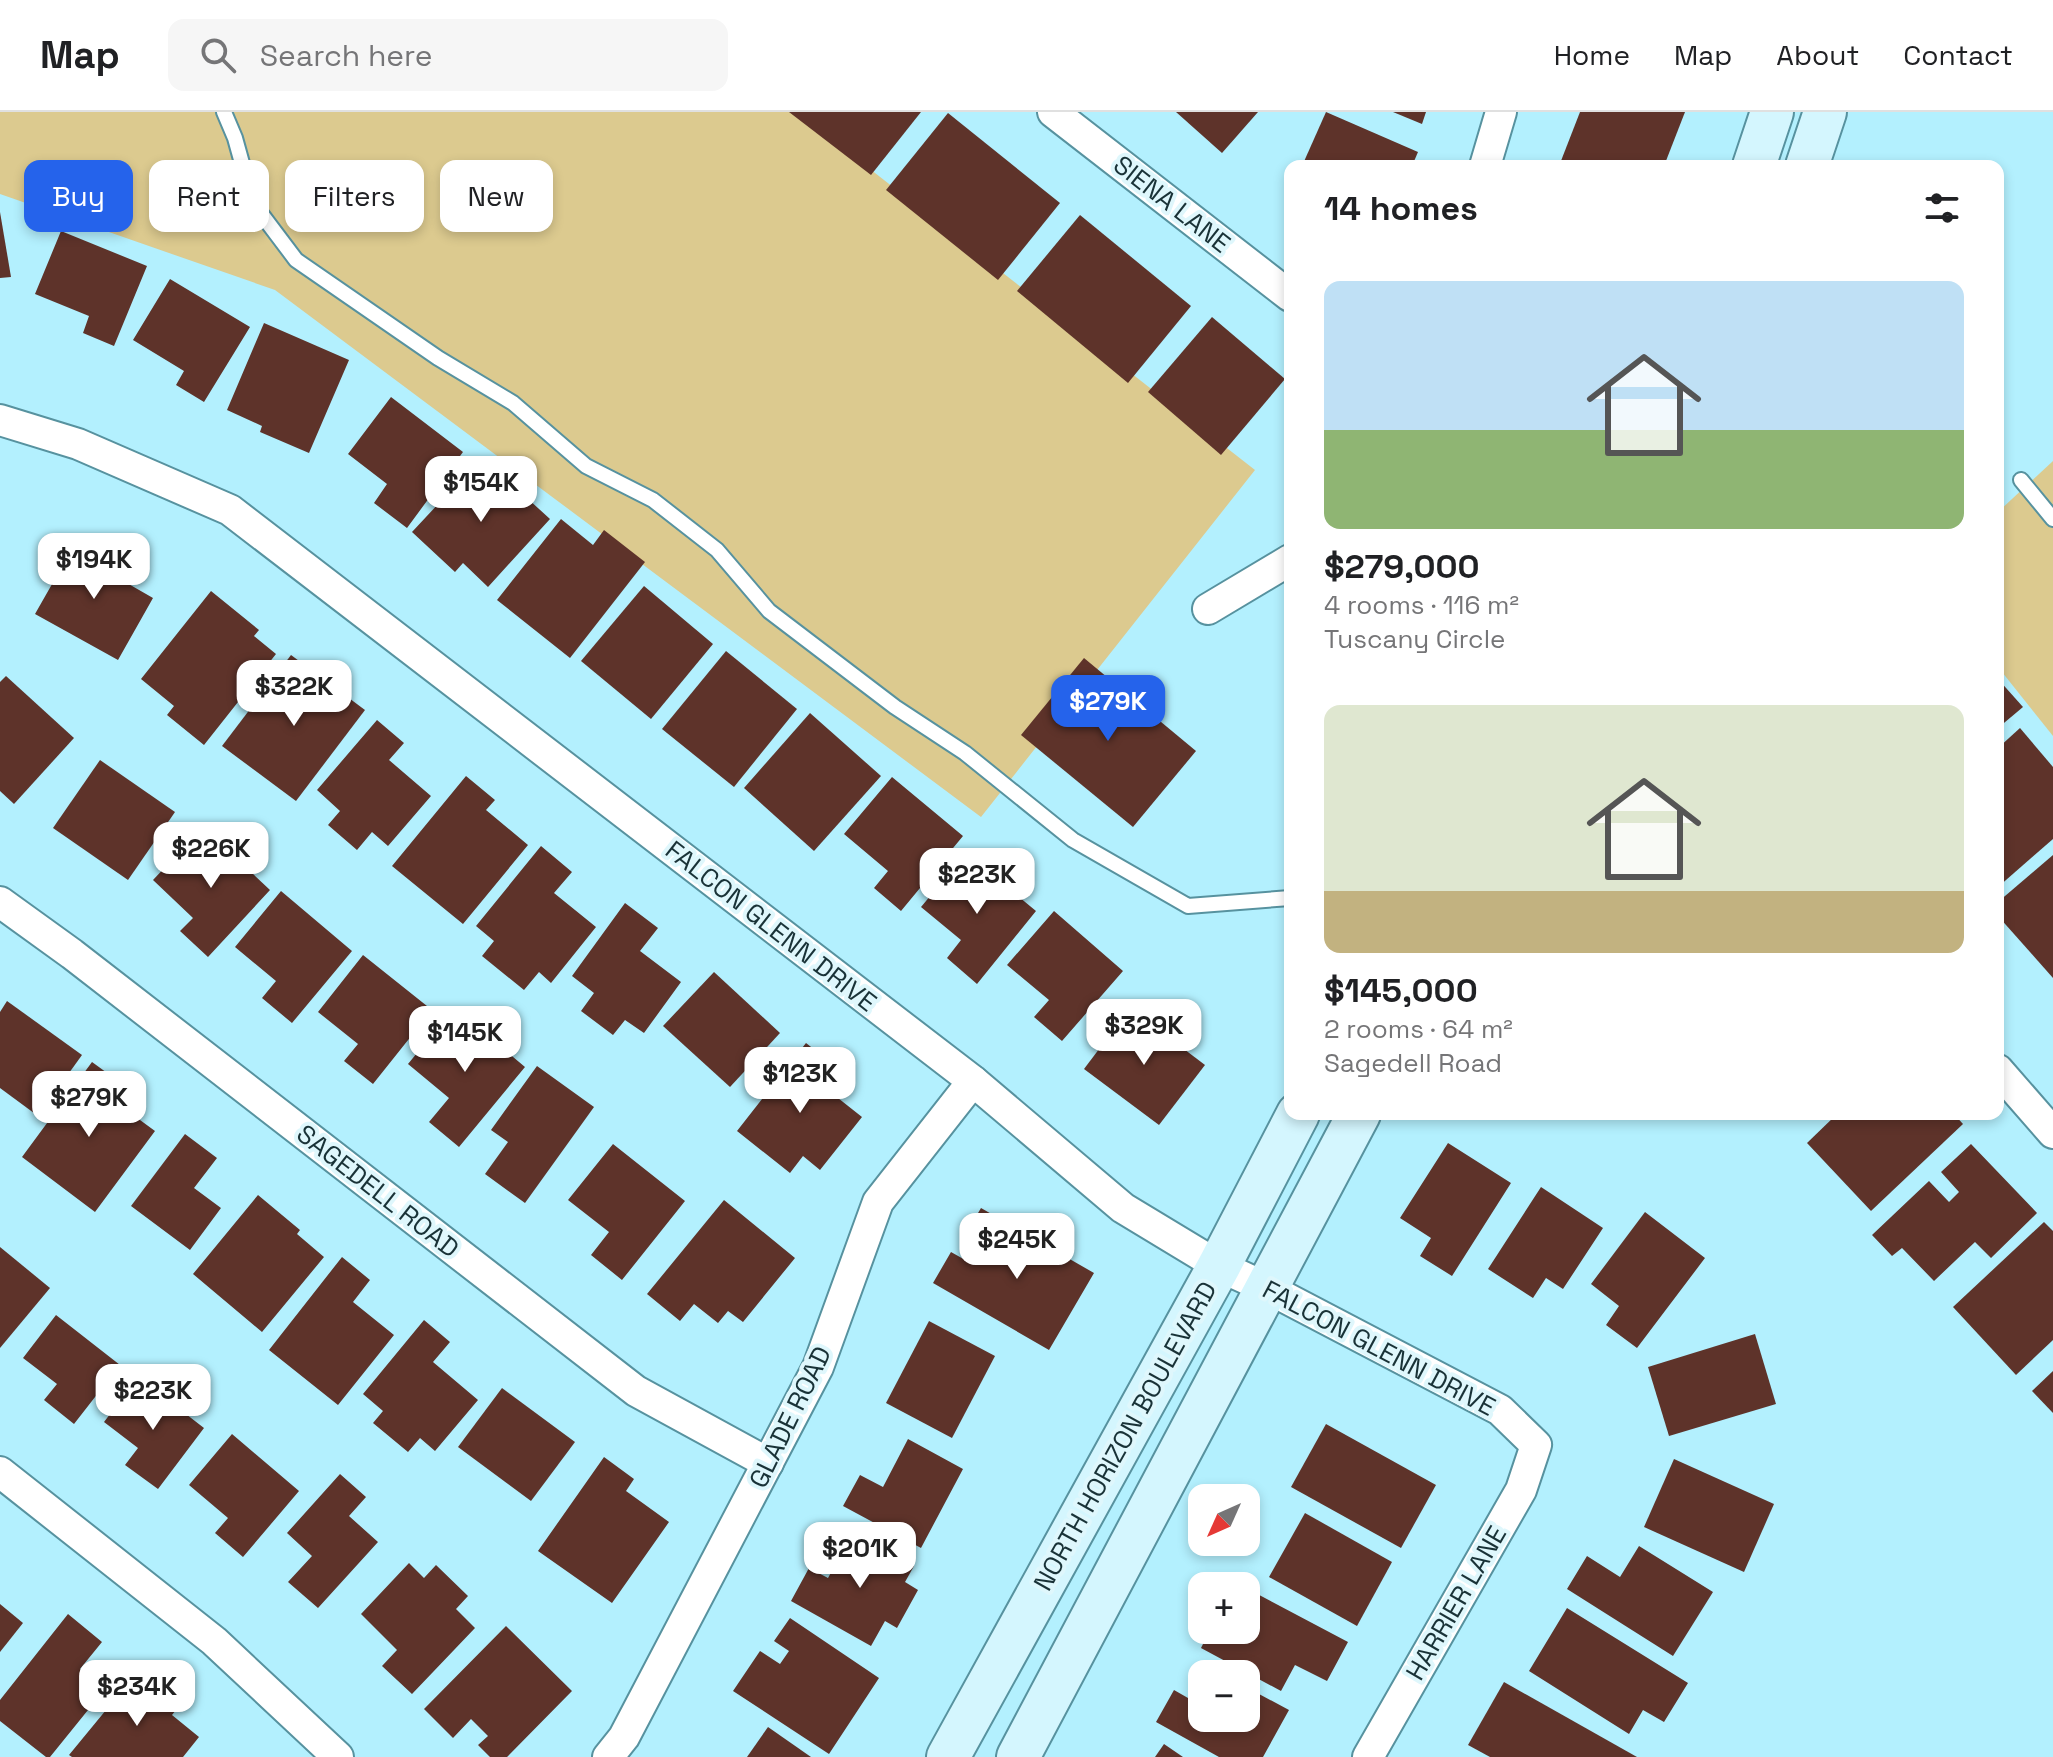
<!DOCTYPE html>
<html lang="en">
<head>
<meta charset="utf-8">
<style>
  body { margin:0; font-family:"Space Grotesk",sans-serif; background:#f6f6f6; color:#202124; height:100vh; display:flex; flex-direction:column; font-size:30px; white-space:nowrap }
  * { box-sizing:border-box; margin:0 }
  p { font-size:26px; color:#757577 }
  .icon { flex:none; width:44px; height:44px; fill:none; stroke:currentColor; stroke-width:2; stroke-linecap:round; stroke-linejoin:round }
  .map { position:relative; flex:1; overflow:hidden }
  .drawer { position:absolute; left:1284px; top:48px; width:720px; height:960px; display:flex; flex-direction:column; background:#fff; border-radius:16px; box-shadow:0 4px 12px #0003 }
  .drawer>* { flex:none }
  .banner { position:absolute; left:24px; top:48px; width:760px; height:72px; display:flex; gap:16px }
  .needle { width:52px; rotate:225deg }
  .tools { position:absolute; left:1188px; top:1372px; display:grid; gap:16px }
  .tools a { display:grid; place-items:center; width:72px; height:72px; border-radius:16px; background:#fff; box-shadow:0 4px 12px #0003; font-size:40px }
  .price { position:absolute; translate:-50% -68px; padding:0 18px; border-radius:16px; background:#fff; color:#222; font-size:26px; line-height:52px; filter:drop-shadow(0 2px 4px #0008) }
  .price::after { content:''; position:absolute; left:50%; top:48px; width:24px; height:18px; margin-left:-12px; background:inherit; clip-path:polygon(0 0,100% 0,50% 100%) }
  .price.on { background:#2563eb; color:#fff }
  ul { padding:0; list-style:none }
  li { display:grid; align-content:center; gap:16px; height:424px; padding:0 40px }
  li span { display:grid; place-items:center; height:248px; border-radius:16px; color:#555 }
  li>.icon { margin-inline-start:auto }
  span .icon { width:144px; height:144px; fill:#fffc; stroke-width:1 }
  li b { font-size:34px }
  h2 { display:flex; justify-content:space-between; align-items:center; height:96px; padding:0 40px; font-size:34px }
  .chip { padding:0 28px; border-radius:16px; background:#fff; box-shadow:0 4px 12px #0003; font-size:28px; line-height:72px }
  .chip.on { background:#2563eb; color:#fff }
  header { display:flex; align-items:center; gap:48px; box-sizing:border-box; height:112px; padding:0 40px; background:#fff; border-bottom:2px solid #e0e0e0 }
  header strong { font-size:38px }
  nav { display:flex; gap:44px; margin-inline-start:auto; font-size:28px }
  .search { width:560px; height:72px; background:#f6f6f6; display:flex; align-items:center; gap:20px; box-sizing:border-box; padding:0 28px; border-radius:16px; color:#757577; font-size:30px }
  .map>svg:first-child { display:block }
  .green { fill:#dcca8f }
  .building { fill:#5e332a }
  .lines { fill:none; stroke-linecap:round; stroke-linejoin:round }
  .lane-casing { stroke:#57929f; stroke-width:18 }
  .street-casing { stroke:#57929f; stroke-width:34 }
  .secondary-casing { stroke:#57929f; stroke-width:46 }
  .lane { stroke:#fff; stroke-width:14 }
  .street { stroke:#fff; stroke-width:30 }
  .secondary { stroke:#d4f6fe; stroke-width:42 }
  .labels { text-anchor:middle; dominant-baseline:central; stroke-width:8; stroke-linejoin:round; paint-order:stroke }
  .street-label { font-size:26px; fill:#193237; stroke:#dff7fc }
</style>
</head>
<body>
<header>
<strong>Map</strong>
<div class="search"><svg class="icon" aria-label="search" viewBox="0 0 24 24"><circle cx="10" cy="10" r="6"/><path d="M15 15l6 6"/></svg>Search here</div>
<nav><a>Home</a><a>Map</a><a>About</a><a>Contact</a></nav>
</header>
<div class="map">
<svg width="2053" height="1645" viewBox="0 0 2053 1645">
  <rect width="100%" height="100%" fill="#b3f0fe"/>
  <g class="green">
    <path d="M0,0h797l458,358 -274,347 -706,-527 -275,-96z"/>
    <path d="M2053,349v275l-55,-69v-155z"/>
  </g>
  <g class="building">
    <path d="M789,0h132l-50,63z"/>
    <path d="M1176,0h82l-36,41z"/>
    <path d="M1326,0l92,40 -6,14h-110z"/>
    <path d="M1393,0h33l-4,12z"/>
    <path d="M1580,0h105l-21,54h-105z"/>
    <path d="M948,1l112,90 -62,77 -112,-90z"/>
    <path d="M0,100l11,65 -11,1z"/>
    <path d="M1080,103l111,91 -63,77 -111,-92z"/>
    <path d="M61,119l86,35 -33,80 -31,-13 6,-17 -54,-22z"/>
    <path d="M170,167l80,48 -46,75 -28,-17 8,-14 -51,-31z"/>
    <path d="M1212,205l73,62 -64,76 -73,-63z"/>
    <path d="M264,211l85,37 -40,93 -49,-21 2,-6 -35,-16z"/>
    <path d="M391,285l72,55 -56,76 -33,-25 13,-19 -39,-30z"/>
    <path d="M482,345l68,62 -62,68 -25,-24 -8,9 -43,-40z"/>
    <path d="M561,407l32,26 11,-15 41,32 -75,96 -73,-58z"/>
    <path d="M80,423l28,16 -9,16 54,31 -35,62 -83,-46z"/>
    <path d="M644,474l69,58 -62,75 -70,-58z"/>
    <path d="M211,479l48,39 -5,6 22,18 -72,91 -37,-30 7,-9 -33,-27z"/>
    <path d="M726,539l71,58 -63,78 -72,-58z"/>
    <path d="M291,543l74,55 -69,91 -74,-55z"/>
    <path d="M1084,546l112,93 -63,76 -112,-92z"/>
    <path d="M6,564l68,62 -60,66 -14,-13v-109z"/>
    <path d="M1998,567l25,28 -25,21z"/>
    <path d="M810,601l71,63 -67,75 -70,-63z"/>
    <path d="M377,608l27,23 -15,17 42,36 -43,50 -16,-14 -15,18 -29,-25 12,-14 -23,-21z"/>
    <path d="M2020,616l33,39v72l-55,48v-139z"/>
    <path d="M100,648l75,52 -47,68 -75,-52z"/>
    <path d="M466,664l29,24 -9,10 42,35 -65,79 -71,-58z"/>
    <path d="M892,665l71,59 -62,75 -27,-23 14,-17 -44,-37z"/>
    <path d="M203,715l67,63 -62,67 -28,-26 13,-13 -40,-38z"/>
    <path d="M541,734l31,26 -18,21 42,34 -45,56 -12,-11 -15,18 -42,-34 12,-15 -18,-15z"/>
    <path d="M966,741l70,58 -59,73 -30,-26 14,-18 -40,-33z"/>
    <path d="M2053,743v123l-55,-62v-14z"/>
    <path d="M281,779l71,60 -60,72 -30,-25 14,-17 -41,-34z"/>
    <path d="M625,791l33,25 -18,23 41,31 -37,51 -19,-13 -12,15 -32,-24 13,-18 -22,-17z"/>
    <path d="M1054,799l69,60 -61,70 -28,-24 15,-17 -42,-35z"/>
    <path d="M363,843l69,55 -59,74 -29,-23 14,-17 -40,-32z"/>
    <path d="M714,860l66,61 -50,54 -67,-61z"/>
    <path d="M7,889l75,54 -44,61 -38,-28v-76z"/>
    <path d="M454,896l71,59 -66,80 -30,-25 20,-24 -41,-34z"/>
    <path d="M1130,896l75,57 -46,60 -75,-56z"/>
    <path d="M806,931l28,22 -15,18 43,34 -42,53 -17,-14 -13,17 -53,-42z"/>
    <path d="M92,950l33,24 -11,15 41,30 -60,81 -73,-55z"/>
    <path d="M537,954l57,41 -69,96 -40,-29 23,-32 -17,-12z"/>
    <path d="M1837,1002h117l9,10 -92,87 -64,-68z"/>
    <path d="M185,1022l32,24 -23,30 27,20 -31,42 -59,-44z"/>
    <path d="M1448,1031l63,40 -59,93 -32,-20 11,-18 -31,-20z"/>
    <path d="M613,1032l72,57 -63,79 -31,-25 18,-23 -41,-32z"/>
    <path d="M1971,1032l66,69 -46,45 -16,-16 -41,39 -32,-33 -10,8 -20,-21 57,-54 20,21 10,-10 -18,-20z"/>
    <path d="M1541,1075l62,41 -40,61 -17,-11 -13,20 -45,-29z"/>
    <path d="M258,1083l42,35 -3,4 27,23 -62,75 -69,-58z"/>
    <path d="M724,1088l71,58 -52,64 -15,-11 -10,12 -24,-19 -14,17 -33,-27z"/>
    <path d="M981,1096l113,65 -45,77 -116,-67 18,-31 23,13 13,-24 -19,-11z"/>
    <path d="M1645,1100l60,46 -68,90 -31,-23 13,-19 -28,-22z"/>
    <path d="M2044,1110l9,9v109l-37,35 -63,-68z"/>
    <path d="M0,1135l50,41 -50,60z"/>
    <path d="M342,1145l28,23 -17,22 41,33 -56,70 -69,-55z"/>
    <path d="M56,1203l64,50 -46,59 -30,-24 13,-16 -34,-26z"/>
    <path d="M424,1208l26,22 -17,20 45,38 -43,51 -15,-13 -12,14 -35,-29 10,-12 -20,-17z"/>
    <path d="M929,1209l66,35 -43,82 -66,-35z"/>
    <path d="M1755,1222l21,70 -107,32 -21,-69z"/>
    <path d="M2053,1259v42l-21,-22z"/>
    <path d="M138,1265l66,51 -46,61 -33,-24 13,-17 -34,-26z"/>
    <path d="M502,1276l73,54 -44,59 -73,-54z"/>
    <path d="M1326,1312l110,61 -35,63 -110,-61z"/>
    <path d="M232,1322l67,57 -56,66 -28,-24 13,-15 -39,-33z"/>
    <path d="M908,1327l55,30 -42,79 -78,-42 17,-31 23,12z"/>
    <path d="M604,1345l30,22 -8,12 43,31 -57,81 -74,-52z"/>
    <path d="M1674,1347l100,45 -30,68 -100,-45z"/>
    <path d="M340,1362l26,23 -17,19 29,26 -60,66 -30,-26 24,-26 -25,-23z"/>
    <path d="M1305,1401l87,49 -35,64 -88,-49z"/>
    <path d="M853,1420l61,34 -9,16 13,8 -21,38 -12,-7 -14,25 -80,-45 18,-33 19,10z"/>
    <path d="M1639,1434l74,46 -40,64 -106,-67 20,-33 33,21z"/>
    <path d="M409,1451l15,15 12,-13 32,31 -12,13 19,19 -63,66 -30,-28 15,-16 -36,-36z"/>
    <path d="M1246,1476l102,54 -21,39 -32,-16 -14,26 -80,-43 9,-18h36z"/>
    <path d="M0,1492l23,19 -23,29z"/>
    <path d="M1567,1496l121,75 -24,39 -21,-12 -14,24 -100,-63z"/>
    <path d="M68,1502l34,28 -22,27 25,20 -55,68h-4l-46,-36v-21z"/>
    <path d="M790,1506l89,60 -50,76 -96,-63 27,-40 20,13 9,-13 -15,-10z"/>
    <path d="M506,1514l66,65 -65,66h-17l-12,-12 10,-9 -17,-17 -18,19 -29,-29z"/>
    <path d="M1206,1553l17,9h-21v44h44v-31l43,23 -26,47h-44l-63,-35 18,-32 14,8z"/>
    <path d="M134,1564l42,34 -4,5 27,22 -16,20h-111l-3,-2z"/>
    <path d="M1504,1570l133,75h-147l-22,-12z"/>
    <path d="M768,1615l43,30h-64z"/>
    <path d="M1164,1632l19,13h-28z"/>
  </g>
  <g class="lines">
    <defs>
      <g id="lane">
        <path d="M224,0l11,26 18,65 43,57 142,98 75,45 73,63 67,34 64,50 52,61 126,96 70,46 108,87 115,66 102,-8"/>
        <path d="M2021,368l32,39"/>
      </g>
      <g id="street">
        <path d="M1053,0l237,184"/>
        <path d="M1485,54l16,-54"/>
        <path d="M0,308l78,24 152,66 743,571 150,127 96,58 48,22 233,122 36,35 -15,45 -153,267"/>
        <path d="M1208,497l82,-49"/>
        <path d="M0,790l72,52 564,437 132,72"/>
        <path d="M1998,958l55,63"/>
        <path d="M0,1360l214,169 124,116"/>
        <path d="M608,1645l16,-20 194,-370 60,-165 95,-121"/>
      </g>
      <g id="secondary">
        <path d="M1754,54l18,-54"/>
        <path d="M1807,54l18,-54"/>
        <path d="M948,1645l271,-491 79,-152"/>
        <path d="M1018,1645l341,-643"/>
      </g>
    </defs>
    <use href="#lane" class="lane-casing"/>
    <use href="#street" class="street-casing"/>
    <use href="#secondary" class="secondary-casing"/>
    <use href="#lane" class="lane"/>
    <use href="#street" class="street"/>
    <use href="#secondary" class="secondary"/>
  </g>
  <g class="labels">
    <g class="street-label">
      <text transform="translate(1172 92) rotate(38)">SIENA LANE</text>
      <text transform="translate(771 814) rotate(38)">FALCON GLENN DRIVE</text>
      <text transform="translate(378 1079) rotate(38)">SAGEDELL ROAD</text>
      <text transform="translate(1379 1236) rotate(28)">FALCON GLENN DRIVE</text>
      <text transform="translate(790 1305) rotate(-64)">GLADE ROAD</text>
      <text transform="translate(1125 1324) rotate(-61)">NORTH HORIZON BOULEVARD</text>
      <text transform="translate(1456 1491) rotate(-60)">HARRIER LANE</text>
    </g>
  </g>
</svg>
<div class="tools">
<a><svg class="needle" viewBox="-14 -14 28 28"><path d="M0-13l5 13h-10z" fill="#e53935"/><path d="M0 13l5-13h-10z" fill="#757577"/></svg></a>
<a>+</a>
<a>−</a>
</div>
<b class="price" style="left:481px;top:412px">$154K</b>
<b class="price" style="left:94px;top:489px">$194K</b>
<b class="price" style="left:294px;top:616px">$322K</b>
<b class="price on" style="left:1108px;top:631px">$279K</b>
<b class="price" style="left:211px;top:778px">$226K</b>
<b class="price" style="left:977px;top:804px">$223K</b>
<b class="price" style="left:1144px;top:955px">$329K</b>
<b class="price" style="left:465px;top:962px">$145K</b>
<b class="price" style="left:800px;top:1003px">$123K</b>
<b class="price" style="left:89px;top:1027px">$279K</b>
<b class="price" style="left:1017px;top:1169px">$245K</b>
<b class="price" style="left:153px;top:1320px">$223K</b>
<b class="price" style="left:860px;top:1478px">$201K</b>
<b class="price" style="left:137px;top:1616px">$234K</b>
<div class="banner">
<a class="chip on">Buy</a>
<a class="chip">Rent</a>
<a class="chip">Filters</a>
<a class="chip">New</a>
</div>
<section class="drawer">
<h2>14 homes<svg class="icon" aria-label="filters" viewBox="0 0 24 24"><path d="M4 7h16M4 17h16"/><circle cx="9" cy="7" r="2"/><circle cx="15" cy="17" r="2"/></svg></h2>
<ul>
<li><span style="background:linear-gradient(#bfe0f5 60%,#8fb573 0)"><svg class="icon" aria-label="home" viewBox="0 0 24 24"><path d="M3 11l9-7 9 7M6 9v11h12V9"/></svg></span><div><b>$279,000</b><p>4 rooms · 116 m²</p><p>Tuscany Circle</p></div></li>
<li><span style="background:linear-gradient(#dfe7d0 75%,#c2b280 0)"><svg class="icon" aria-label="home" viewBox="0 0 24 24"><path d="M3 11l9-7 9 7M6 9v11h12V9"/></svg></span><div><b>$145,000</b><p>2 rooms · 64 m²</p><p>Sagedell Road</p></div></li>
</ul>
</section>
</div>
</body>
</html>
